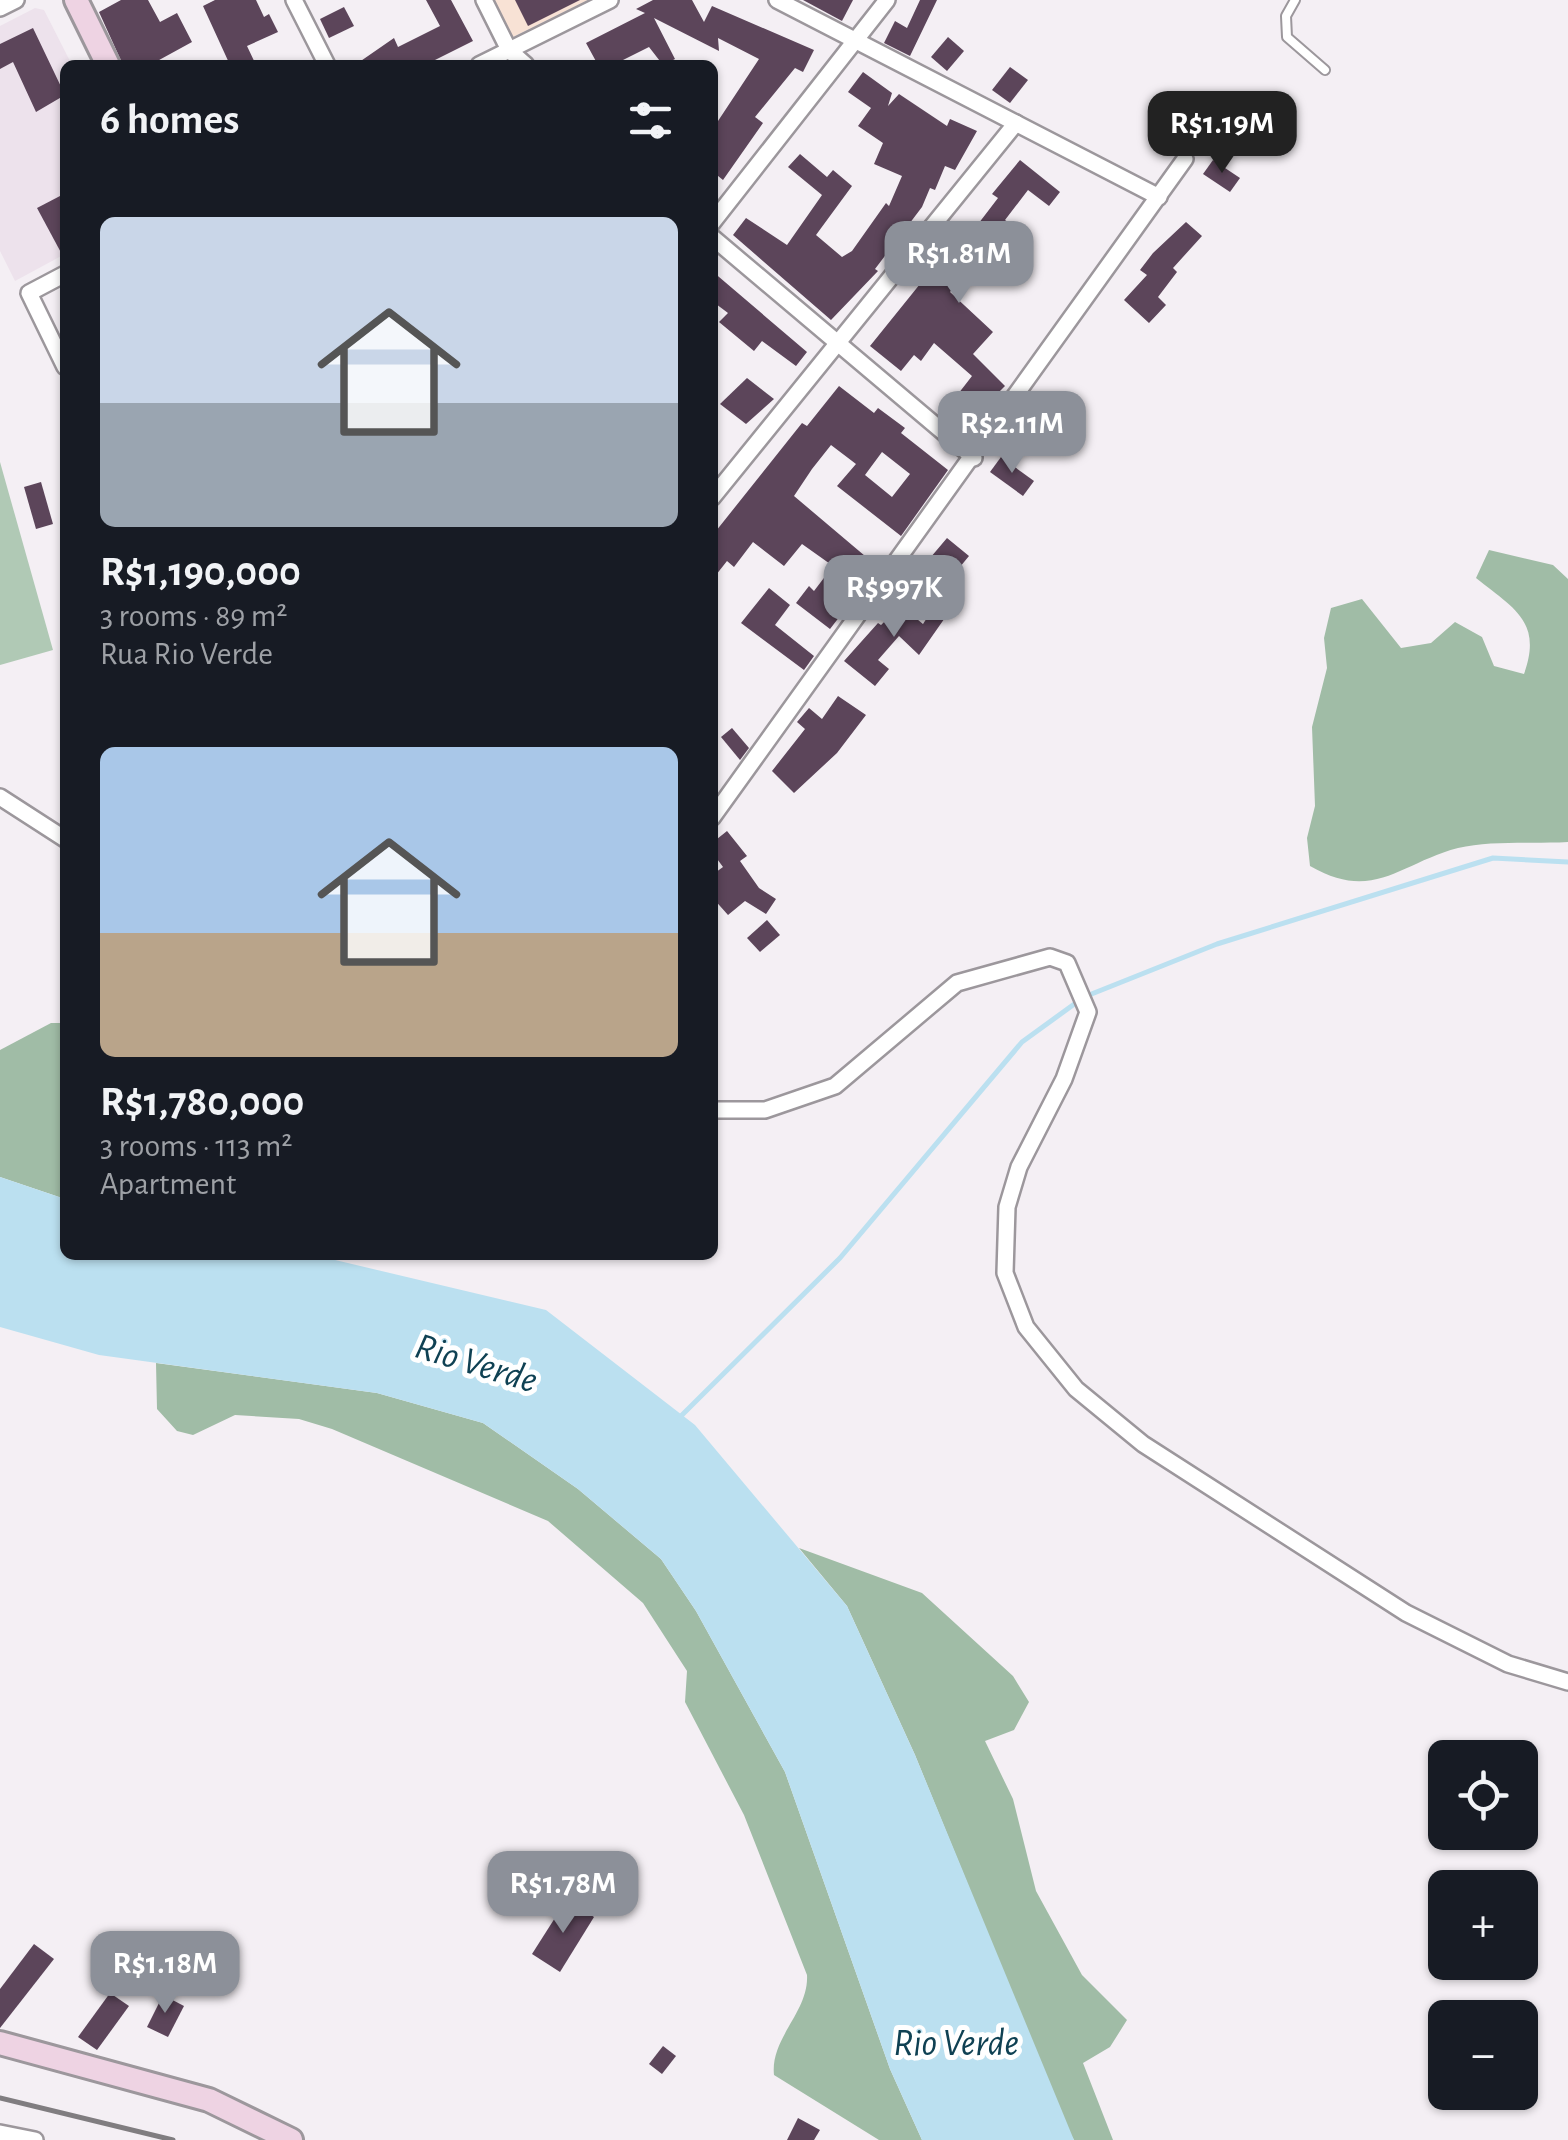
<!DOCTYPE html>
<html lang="en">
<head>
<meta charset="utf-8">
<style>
  body { margin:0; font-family:"Alegreya Sans",sans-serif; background:#20242c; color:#f1f3f6; height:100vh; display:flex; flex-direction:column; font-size:38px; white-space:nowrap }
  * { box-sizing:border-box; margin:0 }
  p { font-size:32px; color:#9ea1a6 }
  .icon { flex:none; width:55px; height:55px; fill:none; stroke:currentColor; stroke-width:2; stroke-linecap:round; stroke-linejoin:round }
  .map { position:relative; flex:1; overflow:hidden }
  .side { position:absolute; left:60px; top:60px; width:658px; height:1200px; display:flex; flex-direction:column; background:#171b24; border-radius:15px; box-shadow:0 2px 8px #0004 }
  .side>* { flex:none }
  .tools { position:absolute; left:1428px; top:1740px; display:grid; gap:20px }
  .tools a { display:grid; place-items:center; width:110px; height:110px; border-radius:15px; background:#171b24; box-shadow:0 2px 8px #0004; font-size:50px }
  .price { position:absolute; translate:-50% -85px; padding:0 22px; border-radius:20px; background:#8c9099; color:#fff; font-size:32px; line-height:65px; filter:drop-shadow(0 2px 5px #0008) }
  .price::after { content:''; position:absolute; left:50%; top:60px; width:30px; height:22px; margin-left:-15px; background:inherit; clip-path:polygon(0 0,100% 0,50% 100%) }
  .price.current { background:#222; color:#fff }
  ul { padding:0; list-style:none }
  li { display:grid; align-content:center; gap:20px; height:530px; padding:0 40px }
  li span { display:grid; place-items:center; height:310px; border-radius:15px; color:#555 }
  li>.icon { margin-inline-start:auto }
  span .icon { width:180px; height:180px; fill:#fffc; stroke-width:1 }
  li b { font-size:42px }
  h2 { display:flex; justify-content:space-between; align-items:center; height:120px; padding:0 40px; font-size:42px }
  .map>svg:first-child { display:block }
  .built { fill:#ede2ec }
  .education { fill:#f8e2d5 }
  .green { fill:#b0c9b5 }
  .forest { fill:#a0bca6 }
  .water { fill:#bbe0f0 }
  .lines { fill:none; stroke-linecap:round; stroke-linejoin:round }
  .stream { stroke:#bbe0f0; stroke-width:5 }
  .building { fill:#5c455a; fill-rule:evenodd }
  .lane-casing { stroke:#9c979c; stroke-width:12 }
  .street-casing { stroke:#9c979c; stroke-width:20 }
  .secondary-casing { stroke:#9c979c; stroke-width:28 }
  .lane { stroke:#fff; stroke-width:8 }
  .street { stroke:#fff; stroke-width:15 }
  .secondary { stroke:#eed3e3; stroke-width:22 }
  .rail { stroke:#807d80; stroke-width:5 }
  .labels { text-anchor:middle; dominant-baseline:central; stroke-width:10; stroke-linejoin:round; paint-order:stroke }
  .water-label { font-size:38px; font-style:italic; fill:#0f4153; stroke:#fff }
</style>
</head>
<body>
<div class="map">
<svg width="1568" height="2140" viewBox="0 0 1568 2140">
  <rect width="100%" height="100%" fill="#f4eff4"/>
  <path class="built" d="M35,8l9,2 28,55h-7v189l-50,27 -15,-30v-225z"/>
  <path class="education" d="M492,0h96l-77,38z"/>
  <path class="green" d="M0,462l53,188 -53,15z"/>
  <g class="forest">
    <path d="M1489,550l64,15 15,14v263c-34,2 -77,-2 -110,6 -58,15 -84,55 -148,18l-3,-28 8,-32 -3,-79 15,-59 -3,-30 7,-30 31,-9 39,49 30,-5 24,-21 27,15 12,29 30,8c19,-53 -11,-66 -48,-96z"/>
    <path d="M51,1023h14v176l-65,-22v-127z"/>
    <path d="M156,1363l221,30 106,30 95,66 83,70 35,52 89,161 105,297 32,71h-43l-105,-65c-4,-37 35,-63 33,-100l-63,-160 -59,-113 2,-31 -44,-68 -95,-82 -216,-92 -33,-10 -64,-4 -42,20 -16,-4 -20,-22z"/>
    <path d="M799,1548l123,45 91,83 16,26 -15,28 -29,11 28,58 23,92 46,84 45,45 -17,27 -27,16 30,77h-39l-7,-12 -152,-373 -68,-149z"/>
  </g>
  <path class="water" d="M0,1177l65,22v56h249l232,55 149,115 152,181 68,149 159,385h-152l-32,-71 -105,-297 -89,-161 -35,-52 -83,-70 -95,-66 -106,-30 -278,-38 -99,-28z"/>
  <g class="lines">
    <path class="stream" d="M680,1417l160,-159 182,-216 62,-45 133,-53 276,-86 75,4"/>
  </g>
  <g class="building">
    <path d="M121,0h27l12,22 17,-9 15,29 -42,23h-27l-24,-53z"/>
    <path d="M215,0h41l8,17 5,-3 9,18 -31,14 9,19h-26l-27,-59z"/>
    <path d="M426,0h25l22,41 -48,24h-70l39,-27 4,9 42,-21z"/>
    <path d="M515,0h65l-52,26z"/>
    <path d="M653,0h39l12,22 8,-16 102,44 -11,22 -8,-4 -40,49 8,6 -40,57 -11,-9v-54l6,4 41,-62 -41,-21 1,13 -65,-33 21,41 -12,6 -14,-18 -36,18h-15l-12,-22 59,-30 -9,-4z"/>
    <path d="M803,0h50l-11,21z"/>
    <path d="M920,0h17l-27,56 -26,-13 11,-22 12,7z"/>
    <path d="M344,7l10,19 -25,12 -9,-19z"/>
    <path d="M33,28l32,67 -29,17 -23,-50 -13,7v-25z"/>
    <path d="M948,37l16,14 -17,20 -16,-14z"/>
    <path d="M1010,67l18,13 -18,23 -18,-13z"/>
    <path d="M863,72l29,21 -4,13 11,-12 48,32 3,-7 27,12 -22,39 -10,-4 -10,24 -5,-2 -8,19 -47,62 3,2 -47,49 -98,-85 13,-17 41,27 35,-50 -34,-28 12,-13 27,23 6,-7 19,16 -36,49 26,22 10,-6 34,-48 3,3 13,-30 -28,-12 9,-21 -25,-17 13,-18 -23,-16z"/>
    <path d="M1020,160l40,32 -11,14 -21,-16 -23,30 8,6 -14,18 -7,-6 -42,54 43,40 -20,22 32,32 -24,24 7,5 -18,25 -29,-24 31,-40 -38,-33 -13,18 -7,-6 -13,16 -31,-25 96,-119 6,5 26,-34 -6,-4z"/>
    <path d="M1213,160l27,18 -10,14 -27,-18z"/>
    <path d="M60,196l5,9v55l-28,-52z"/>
    <path d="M1186,222l16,14 -29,32 4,4 -19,25 8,8 -17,18 -25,-23 23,-25 -7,-5 13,-17z"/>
    <path d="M712,271l95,81 -11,14 -34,-25 -8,10 -35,-29 9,-9 -16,-12z"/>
    <path d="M747,378l27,21 -28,25 -26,-20z"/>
    <path d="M839,386l35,27 4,-5 27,20 -4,5 47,37 -47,66 -64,-50 19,-22 -25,-19 -19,24 -18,27 84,71 -48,62 -34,-26 13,-17 5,5 19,-25 -31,-22 -18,22 -31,-24 -19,25 -7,-6 -15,19v-44l90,-113 5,3zM882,452l28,22 -18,23 -27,-22z"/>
    <path d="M1001,457l33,24 -11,15 -33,-24z"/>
    <path d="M41,482l12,42 -17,5 -12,-42z"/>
    <path d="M947,538l22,18 -19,23 8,6 -13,16 -31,-24z"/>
    <path d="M769,588l21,17 -15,20 39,31 -10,14 -63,-47z"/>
    <path d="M938,601l11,11 -30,43 -20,-19 -21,24 11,9 -14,17 -31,-25 34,-38 3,2 20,-19 22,18z"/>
    <path d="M838,696l28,19 -29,38 -43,40 -22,-22 33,-42 -8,-7 12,-14 13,11z"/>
    <path d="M732,728l17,20 -9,12 -19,-23z"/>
    <path d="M727,831l20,25 -7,5 19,27 17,11 -10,15 -21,-13 -17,14 -16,-18v-22l11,-8 -11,-15v-9z"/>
    <path d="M767,920l13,15 -20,17 -13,-14z"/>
    <path d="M567,1899l27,18 -34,55 -28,-18z"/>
    <path d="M34,1944l20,15 -54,69v-39z"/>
    <path d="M110,1993l19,13 -32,44 -19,-13z"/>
    <path d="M163,1995l21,11 -16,31 -21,-10z"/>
    <path d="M663,2046l13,10 -14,18 -13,-10z"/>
    <path d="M798,2118l22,12 -6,10h-27z"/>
  </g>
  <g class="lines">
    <defs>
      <path id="lane" d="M1295,0l-9,16 1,21 38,33"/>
      <g id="street">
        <path d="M294,0l33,65"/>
        <path d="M484,0l25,50 17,15"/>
        <path d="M777,0l382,197"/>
        <path d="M0,8l16,-8"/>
        <path d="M479,65l131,-65"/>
        <path d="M712,223l175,-223"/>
        <path d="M712,237l262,221"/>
        <path d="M65,274l-36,19 36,74"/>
        <path d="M712,498l304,-375"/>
        <path d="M0,797l65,42"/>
        <path d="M712,818l473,-659"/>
        <path d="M712,1110h53l70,-24 122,-103 93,-26 17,6 21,49 -24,67 -45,88 -12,40 -2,66 21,54 50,62 67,55 263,169 102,51 60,18"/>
        <path d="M0,2133l35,7"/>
      </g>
      <g id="secondary">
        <path d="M76,0l32,65"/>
        <path d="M0,2043l209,57 82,40"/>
      </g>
    </defs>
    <use href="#lane" class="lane-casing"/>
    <use href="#street" class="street-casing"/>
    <use href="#secondary" class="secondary-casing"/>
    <use href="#lane" class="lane"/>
    <use href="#street" class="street"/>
    <use href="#secondary" class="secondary"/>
    <path class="rail" d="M0,2098l173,42"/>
  </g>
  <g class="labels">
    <g class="water-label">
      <text transform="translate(476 1364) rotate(17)">Rio Verde</text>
      <text x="956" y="2044">Rio Verde</text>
    </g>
  </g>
</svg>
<div class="tools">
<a><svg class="icon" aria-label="locate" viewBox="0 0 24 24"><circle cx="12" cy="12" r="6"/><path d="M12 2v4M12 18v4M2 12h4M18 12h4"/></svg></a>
<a>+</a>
<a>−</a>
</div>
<b class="price current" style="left:1222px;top:176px">R$1.19M</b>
<b class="price" style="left:959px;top:306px">R$1.81M</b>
<b class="price" style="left:1012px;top:476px">R$2.11M</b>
<b class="price" style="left:894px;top:640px">R$997K</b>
<b class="price" style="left:563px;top:1936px">R$1.78M</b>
<b class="price" style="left:165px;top:2016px">R$1.18M</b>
<section class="side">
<h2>6 homes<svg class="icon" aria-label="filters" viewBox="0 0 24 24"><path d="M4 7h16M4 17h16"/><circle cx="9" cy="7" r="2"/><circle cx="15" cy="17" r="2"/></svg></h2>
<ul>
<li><span style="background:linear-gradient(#c9d6e8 60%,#9aa5b1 0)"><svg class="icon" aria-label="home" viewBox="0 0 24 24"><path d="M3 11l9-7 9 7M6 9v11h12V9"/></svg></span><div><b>R$1,190,000</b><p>3 rooms · 89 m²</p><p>Rua Rio Verde</p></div></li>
<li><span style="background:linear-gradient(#a9c7e8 60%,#b9a48a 0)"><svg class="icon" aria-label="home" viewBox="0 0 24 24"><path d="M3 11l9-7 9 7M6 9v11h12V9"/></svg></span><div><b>R$1,780,000</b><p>3 rooms · 113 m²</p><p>Apartment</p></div></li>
</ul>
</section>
</div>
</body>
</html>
